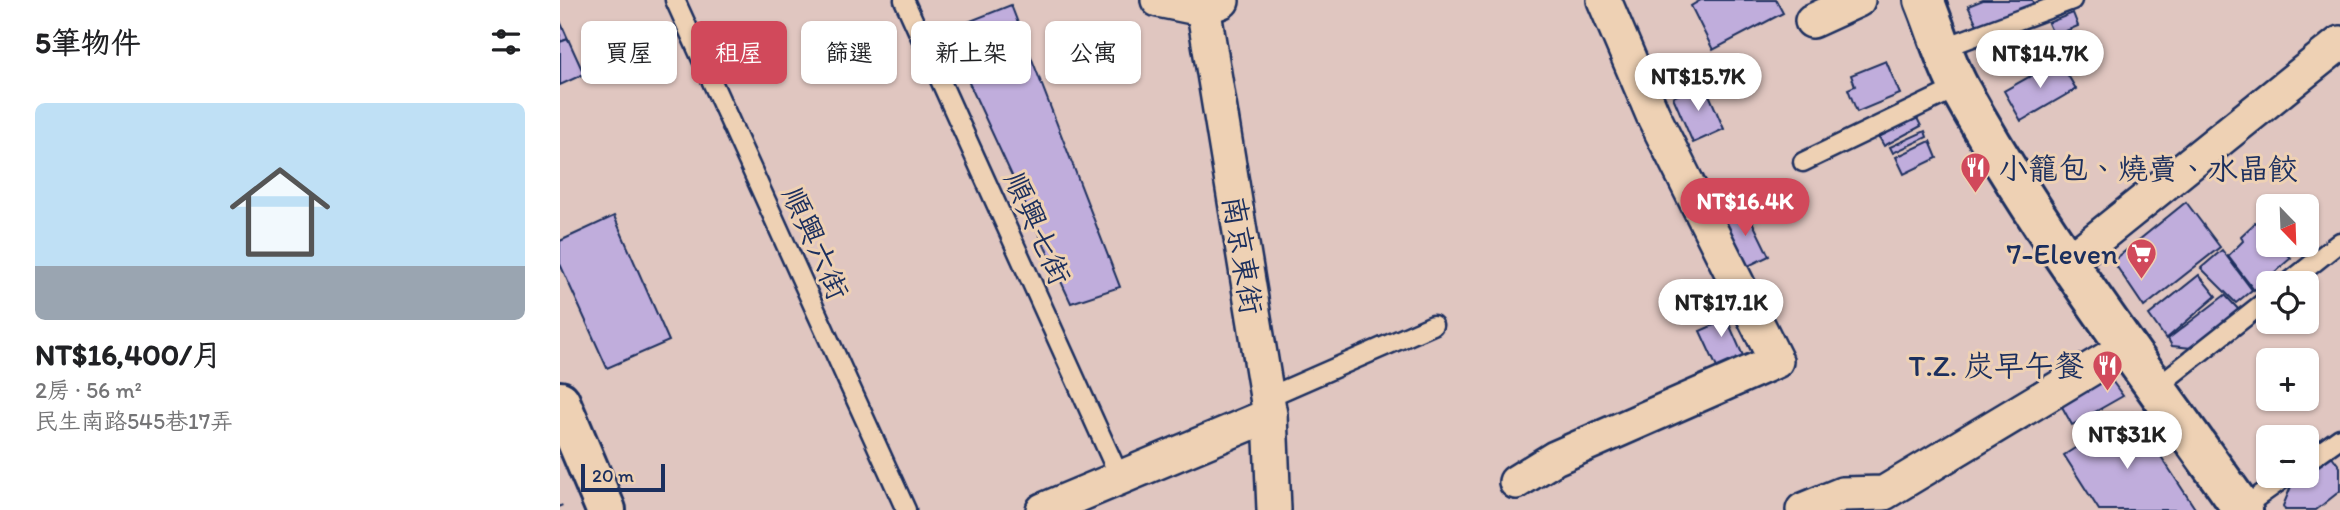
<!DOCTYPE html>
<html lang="zh-TW">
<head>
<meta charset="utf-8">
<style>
  body { margin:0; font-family:Itim,"LXGW WenKai TC",sans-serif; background:#f6f6f6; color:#202124; height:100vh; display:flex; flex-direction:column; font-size:26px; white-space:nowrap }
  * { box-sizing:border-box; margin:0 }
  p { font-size:23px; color:#757577 }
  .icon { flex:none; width:38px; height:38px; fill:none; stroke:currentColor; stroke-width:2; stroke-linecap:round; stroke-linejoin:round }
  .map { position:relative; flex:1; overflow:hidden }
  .panel { display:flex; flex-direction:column; background:#fff; width:560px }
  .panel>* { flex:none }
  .banner { position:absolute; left:21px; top:21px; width:665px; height:63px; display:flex; gap:14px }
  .needle { width:46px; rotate:157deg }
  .controls { position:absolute; left:1696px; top:194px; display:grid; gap:14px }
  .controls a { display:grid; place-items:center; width:63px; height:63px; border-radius:10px; background:#fff; box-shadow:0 2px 5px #0004; font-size:35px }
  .scale { position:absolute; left:21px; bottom:18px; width:84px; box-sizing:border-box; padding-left:7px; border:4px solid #1b2f5e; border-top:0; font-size:19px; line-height:24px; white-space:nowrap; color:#1b2f5e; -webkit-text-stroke:5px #eed1b4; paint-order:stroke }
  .price { position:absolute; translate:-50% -60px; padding:0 16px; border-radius:24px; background:#fff; color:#222; font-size:23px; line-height:46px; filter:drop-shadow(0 2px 4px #0008) }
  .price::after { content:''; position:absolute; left:50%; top:42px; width:21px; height:16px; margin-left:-10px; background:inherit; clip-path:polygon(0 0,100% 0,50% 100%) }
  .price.current { background:#d1495b; color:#fff }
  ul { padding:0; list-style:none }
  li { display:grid; align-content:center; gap:14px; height:371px; padding:0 35px }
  li span { display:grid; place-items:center; height:217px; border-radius:10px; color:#555 }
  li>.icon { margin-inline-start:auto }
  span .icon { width:126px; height:126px; fill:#fffc; stroke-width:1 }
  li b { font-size:30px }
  h2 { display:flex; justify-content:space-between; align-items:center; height:84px; padding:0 35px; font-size:30px }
  .chip { padding:0 24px; border-radius:10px; background:#fff; box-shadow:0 2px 5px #0004; font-size:24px; line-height:63px }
  .chip.current { background:#d1495b; color:#fff }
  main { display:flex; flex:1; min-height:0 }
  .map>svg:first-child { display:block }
  .building { fill:#c0addc; stroke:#1b2f5e; stroke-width:2 }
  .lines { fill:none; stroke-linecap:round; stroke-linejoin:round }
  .service-casing { stroke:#1b2f5e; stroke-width:23 }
  .minor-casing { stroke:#1b2f5e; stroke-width:38 }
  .tertiary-casing { stroke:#1b2f5e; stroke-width:44 }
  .secondary-casing { stroke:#1b2f5e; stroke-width:44 }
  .path { stroke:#1b2f5e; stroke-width:4.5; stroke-dasharray:2 5; stroke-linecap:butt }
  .service { stroke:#eed1b4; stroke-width:18 }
  .minor { stroke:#eed1b4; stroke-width:33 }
  .tertiary { stroke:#eed1b4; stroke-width:38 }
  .secondary { stroke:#eed1b4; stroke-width:38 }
  .labels { text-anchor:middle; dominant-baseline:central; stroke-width:6; stroke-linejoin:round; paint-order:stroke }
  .poi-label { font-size:30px; fill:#1b2f5e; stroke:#eed1b4; text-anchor:end }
  .street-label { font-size:30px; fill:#1b2f5e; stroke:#eed1b4 }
</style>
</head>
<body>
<main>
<section class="panel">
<h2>5筆物件<svg class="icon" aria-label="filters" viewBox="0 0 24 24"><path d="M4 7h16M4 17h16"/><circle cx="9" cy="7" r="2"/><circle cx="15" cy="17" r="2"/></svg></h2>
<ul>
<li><span style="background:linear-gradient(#bfe0f5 75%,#9aa5b1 0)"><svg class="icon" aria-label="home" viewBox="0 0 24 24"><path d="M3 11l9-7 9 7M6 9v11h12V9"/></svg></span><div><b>NT$16,400/月</b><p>2房 · 56 m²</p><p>民生南路545巷17弄</p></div></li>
</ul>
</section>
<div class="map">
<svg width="1780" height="510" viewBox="0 0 1780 510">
  <rect width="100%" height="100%" fill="#e0c6c0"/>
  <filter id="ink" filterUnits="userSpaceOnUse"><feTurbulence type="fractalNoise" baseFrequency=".0143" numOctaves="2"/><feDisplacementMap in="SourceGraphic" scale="14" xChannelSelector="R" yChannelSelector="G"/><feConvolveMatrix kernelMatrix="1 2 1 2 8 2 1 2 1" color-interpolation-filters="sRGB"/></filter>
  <g filter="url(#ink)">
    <g class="building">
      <path d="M1141,0h75l7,13 -70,37 -22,-44z"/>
      <path d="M1423,0h49l2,6 -55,23 -11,-23z"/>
      <path d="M451,5l109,282 -49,16 -126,-272z"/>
      <path d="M1513,13l5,13 -24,10 -6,-13z"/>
      <path d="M0,21l8,18 -8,3z"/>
      <path d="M1451,27l11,23 -31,14 -10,-23z"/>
      <path d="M8,39l16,35 -24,11v-43z"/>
      <path d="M1499,60l17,29 -55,32 -17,-30z"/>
      <path d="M1326,61l14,33 -43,18 -9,-23 7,-3 -4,-11z"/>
      <path d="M1144,83l20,46 -31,14 -20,-46z"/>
      <path d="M1356,116l5,10 -37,20 -5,-9z"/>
      <path d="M1365,131l2,6 -34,16 -3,-6z"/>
      <path d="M1370,141l7,17 -33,16 -8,-17z"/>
      <path d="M1626,202l34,45 -76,60 -31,-46z"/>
      <path d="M1186,209l23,47 -25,12 -22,-48z"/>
      <path d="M54,216l55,125 -62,27 -47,-104v-23z"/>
      <path d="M1696,222l5,7 5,-3 2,3v16h12l11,13 -37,32 -26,-34 15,-15 -2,-5z"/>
      <path d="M1662,250l30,40 -16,13 -35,-35z"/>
      <path d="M1639,275l17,21 -50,43 -17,-24z"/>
      <path d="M1665,295l14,15 -47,38 -20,-2 -4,-7z"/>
      <path d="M1159,301l25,57 -26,12 -18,-39 14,-6 -8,-18z"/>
      <path d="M1547,374l16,22 -51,29 -12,-22z"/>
      <path d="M1572,412l64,98h-97l-35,-55z"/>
      <path d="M1771,455l9,12v24l-24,19h-31l-2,-4 9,-22z"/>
    </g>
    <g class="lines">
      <defs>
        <g id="service">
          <path d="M115,0l231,510"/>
          <path d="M344,0l216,478"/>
          <path d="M1383,48l129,-48"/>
          <path d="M1243,162l156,-75"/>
          <path d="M1727,284l53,-42"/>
          <path d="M1594,389l114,-90"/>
          <path d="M706,398l167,-73"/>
          <path d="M1746,462l34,-24"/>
          <path d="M1682,508l45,-32"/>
        </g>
        <g id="minor">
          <path d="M598,0l44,9 20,-8"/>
          <path d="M642,0l68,415 4,95"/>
          <path d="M1252,21l46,-21"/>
          <path d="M1509,261l271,-218"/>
          <path d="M956,482l39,-24 221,-97 -123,-246 -49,-115"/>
          <path d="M483,510l227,-95"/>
          <path d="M1243,510l39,-16 42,-1 243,-146"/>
        </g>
        <path id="tertiary" d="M0,401l46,109"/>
        <path id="secondary" d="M1364,0c12,29 21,62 36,89 82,148 186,283 283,421"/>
      </defs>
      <use href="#service" class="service-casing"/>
      <use href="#minor" class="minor-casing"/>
      <use href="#tertiary" class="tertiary-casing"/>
      <use href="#secondary" class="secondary-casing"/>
      <path class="path" d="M0,505l2,5"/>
      <use href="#service" class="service"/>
      <use href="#minor" class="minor"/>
      <use href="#tertiary" class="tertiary"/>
      <use href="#secondary" class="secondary"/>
    </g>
  </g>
  <defs>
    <symbol id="restaurant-pin" viewBox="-11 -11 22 30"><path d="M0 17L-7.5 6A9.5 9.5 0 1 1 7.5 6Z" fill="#d1495b" stroke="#eed1b4"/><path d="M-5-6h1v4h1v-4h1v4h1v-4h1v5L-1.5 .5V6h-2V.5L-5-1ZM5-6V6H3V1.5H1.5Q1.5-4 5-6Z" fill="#fff"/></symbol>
    <symbol id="supermarket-pin" viewBox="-11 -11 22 30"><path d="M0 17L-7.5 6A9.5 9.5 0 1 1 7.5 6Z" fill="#d1495b" stroke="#eed1b4"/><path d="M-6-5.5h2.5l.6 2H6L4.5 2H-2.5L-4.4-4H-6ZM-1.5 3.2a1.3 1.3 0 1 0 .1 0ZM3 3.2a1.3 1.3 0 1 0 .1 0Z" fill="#fff"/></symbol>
  </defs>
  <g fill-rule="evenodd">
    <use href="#restaurant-pin" x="1398" y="150" width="35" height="47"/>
    <use href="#supermarket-pin" x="1564" y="236" width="35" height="47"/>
    <use href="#restaurant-pin" x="1530" y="348" width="35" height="47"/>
  </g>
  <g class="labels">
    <g class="poi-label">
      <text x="1438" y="168" text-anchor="start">小籠包、燒賣、水晶餃</text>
      <text x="1558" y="253">7-Eleven</text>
      <text x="1524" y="365">T.Z. 炭早午餐</text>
    </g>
    <g class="street-label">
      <text transform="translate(478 228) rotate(66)">順興七街</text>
      <text transform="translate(256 243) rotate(66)">順興六街</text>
      <text transform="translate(683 255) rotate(81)">南京東街</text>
    </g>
  </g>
</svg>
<div class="controls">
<a><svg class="needle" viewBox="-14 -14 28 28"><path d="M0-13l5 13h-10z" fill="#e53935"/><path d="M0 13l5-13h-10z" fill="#757577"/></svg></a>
<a><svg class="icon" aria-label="locate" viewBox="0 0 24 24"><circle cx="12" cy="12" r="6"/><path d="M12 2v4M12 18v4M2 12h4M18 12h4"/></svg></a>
<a>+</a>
<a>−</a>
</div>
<div class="scale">20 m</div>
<b class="price" style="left:1480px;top:90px">NT$14.7K</b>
<b class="price" style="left:1138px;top:113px">NT$15.7K</b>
<b class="price current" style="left:1185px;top:238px">NT$16.4K</b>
<b class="price" style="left:1161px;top:339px">NT$17.1K</b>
<b class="price" style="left:1567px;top:471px">NT$31K</b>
<div class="banner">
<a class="chip">買屋</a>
<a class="chip current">租屋</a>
<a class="chip">篩選</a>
<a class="chip">新上架</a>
<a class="chip">公寓</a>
</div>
</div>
</main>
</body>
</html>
